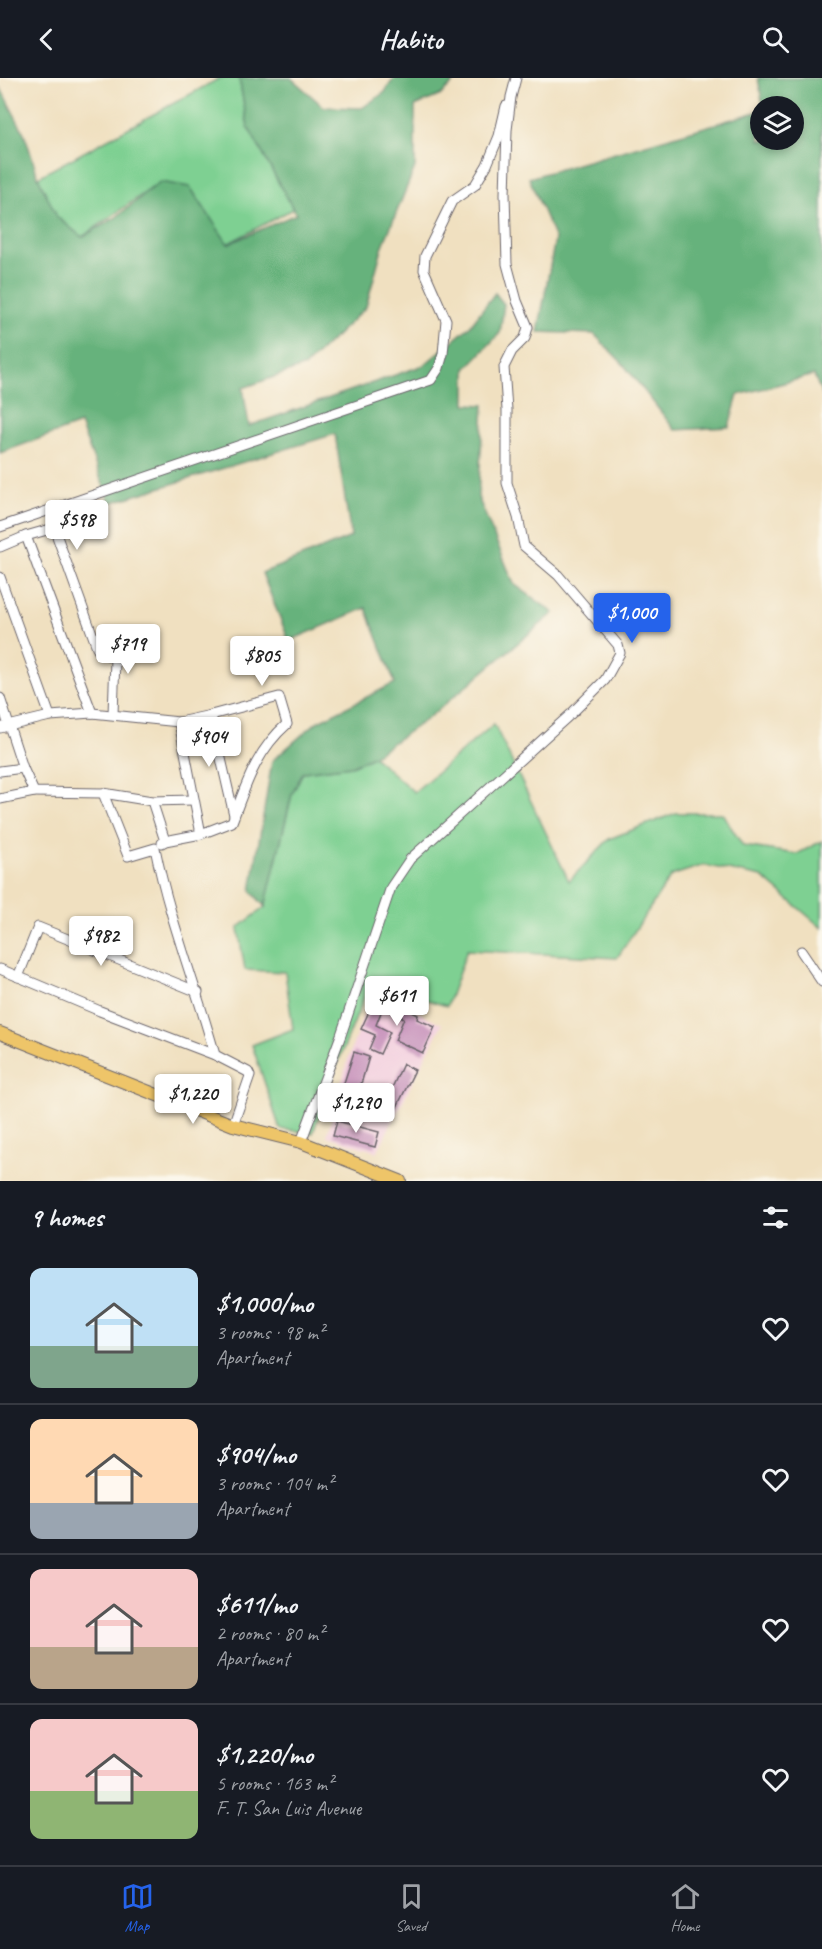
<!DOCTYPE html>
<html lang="en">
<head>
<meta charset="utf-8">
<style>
  body { margin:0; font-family:Caveat,sans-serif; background:#242831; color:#f1f3f6; height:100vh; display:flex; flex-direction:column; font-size:22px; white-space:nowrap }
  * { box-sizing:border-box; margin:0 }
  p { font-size:20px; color:#9ea1a6 }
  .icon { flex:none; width:33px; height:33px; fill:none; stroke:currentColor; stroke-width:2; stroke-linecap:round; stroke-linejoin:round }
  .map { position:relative; height:1103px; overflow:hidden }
  .side { display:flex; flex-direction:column; background:#171b24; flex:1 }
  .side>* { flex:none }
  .controls { position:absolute; left:750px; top:18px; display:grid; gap:12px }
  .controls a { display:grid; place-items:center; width:54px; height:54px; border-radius:50%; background:#171b24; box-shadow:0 3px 9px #0003; font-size:30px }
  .price { position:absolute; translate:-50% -51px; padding:0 14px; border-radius:6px; background:#fff; color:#222; font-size:20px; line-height:39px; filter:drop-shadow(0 2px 3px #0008) }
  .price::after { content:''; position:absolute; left:50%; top:36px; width:18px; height:14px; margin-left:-9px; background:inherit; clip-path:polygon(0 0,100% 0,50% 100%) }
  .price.on { background:#2563eb; color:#fff }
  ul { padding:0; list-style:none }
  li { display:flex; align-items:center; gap:18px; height:150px; padding:0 30px }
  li+li { border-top:2px solid #363941 }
  li span { display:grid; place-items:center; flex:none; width:168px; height:120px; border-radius:12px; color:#555 }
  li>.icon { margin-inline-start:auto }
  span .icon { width:72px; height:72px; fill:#fffc; stroke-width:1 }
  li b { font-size:26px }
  h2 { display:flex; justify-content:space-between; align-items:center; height:72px; padding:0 30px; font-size:26px }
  header { display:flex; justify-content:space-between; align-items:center; height:78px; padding:0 30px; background:#171b24; font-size:27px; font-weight:800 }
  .tab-bar { display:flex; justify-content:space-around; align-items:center; height:84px; border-top:2px solid #363941; background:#171b24; font-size:16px; color:#9ea1a6 }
  .tab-bar a { display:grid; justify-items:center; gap:3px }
  .tab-bar .on { color:#2563eb }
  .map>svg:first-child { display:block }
  .built { fill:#f3cfdf }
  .green { fill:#7ed092; stroke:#507966; stroke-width:1.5 }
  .forest { fill:#66b27c; stroke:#446a5c; stroke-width:1.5 }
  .building { fill:#c995bd }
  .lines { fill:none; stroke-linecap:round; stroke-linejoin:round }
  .minor-casing { stroke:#6a646a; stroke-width:11 }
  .major-casing { stroke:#6a646a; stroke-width:14 }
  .minor { stroke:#fff; stroke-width:9 }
  .major { stroke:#eec569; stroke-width:12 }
</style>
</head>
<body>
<header><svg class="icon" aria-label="back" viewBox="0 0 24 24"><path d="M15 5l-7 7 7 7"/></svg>Habito<svg class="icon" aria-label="search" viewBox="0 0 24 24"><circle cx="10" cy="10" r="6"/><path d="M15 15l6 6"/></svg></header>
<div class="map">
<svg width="822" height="1103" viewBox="0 0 822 1103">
  <rect width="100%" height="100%" fill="#fbf7ec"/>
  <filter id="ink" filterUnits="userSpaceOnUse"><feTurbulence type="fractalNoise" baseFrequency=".0167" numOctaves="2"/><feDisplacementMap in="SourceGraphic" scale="12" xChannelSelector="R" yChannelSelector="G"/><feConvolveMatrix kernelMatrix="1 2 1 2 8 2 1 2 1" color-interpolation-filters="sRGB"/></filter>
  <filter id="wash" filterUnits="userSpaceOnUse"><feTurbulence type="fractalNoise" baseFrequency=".008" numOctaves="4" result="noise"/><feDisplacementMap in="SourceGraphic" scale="24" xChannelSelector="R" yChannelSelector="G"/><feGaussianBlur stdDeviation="1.35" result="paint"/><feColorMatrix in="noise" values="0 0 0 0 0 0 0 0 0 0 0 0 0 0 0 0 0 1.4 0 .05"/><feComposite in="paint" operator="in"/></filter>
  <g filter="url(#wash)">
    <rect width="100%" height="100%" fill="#f0e0c0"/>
    <path class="built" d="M372,912l70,34 -65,128 -50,-16 21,-77z"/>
    <g class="green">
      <path d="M220,0h19l9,49 45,82 -66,35 -37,-57 -30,-5 -78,55 -25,-20 -19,-40z"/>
      <path d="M494,646l75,157 40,-42 67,-26h46l21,33 54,8 25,-13v87l-60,-51 -58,-12 -33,11 -54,82 -150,-8 -20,56 -77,-23 -35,87 -22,63 -33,-4 -28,-84 41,-16 -8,-57 -40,-2 -7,-42 27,-21 27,-113 11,-22 48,-6 22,-10 41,36z"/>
    </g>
    <g class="forest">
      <path d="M239,0h52l33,29 38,1 23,-16 9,-14h64l-17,17 -26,11v61l-33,81 -16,59 -61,59 -62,22 6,38 175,-61 45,-38 26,-34 9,11 -4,29 -34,36v35l18,1 -6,92 36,87 40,29 -127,106 -54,37 -22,10 -48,6 -11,22 -27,113 -14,-16 21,-130 45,-39 78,-39 -29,-75 -77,33 -27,-68 89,-36 -16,-103 -225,69 -30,-79 -80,29v-366l25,48 13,42 19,40 25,20 33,-19 45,-36 30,5 38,57 68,-30 -48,-87z"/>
      <path d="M758,0h64v317l-8,-20 -76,20 -9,32 -54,3 -51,-65 -30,-31 -56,-2 17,-93 -26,-61 231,-67v29h34v-34h-31z"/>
    </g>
    <g id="blocks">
      <g class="building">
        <path d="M377,916l41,21 -1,4 18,8 -12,26 -28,-13 9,-22 -21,-11 -7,18 14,7 -10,22 -11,-5 6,-14 -14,-6z"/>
        <path d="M354,974l15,5 -11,37 -16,-5z"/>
        <path d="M403,986l12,6 -24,49 -11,-5z"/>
        <path d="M337,1043l42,11 -4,15 -42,-11z"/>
      </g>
    </g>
  </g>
  <g filter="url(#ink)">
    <use href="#blocks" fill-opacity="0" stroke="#6a646a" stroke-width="1.5"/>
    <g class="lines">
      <defs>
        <g id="minor">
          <path d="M0,449l431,-147 8,-12 4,-14 3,-34 -22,-50 1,-14 27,-55 23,-16 12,-20 12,-29 7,-30"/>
          <path d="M26,458l66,177"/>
          <path d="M0,469l26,-11 28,-8 44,122 17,9"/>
          <path d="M0,499l50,139"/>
          <path d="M0,620l23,70 11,24 69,1 49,8 41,-1"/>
          <path d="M113,636l2,-55 39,-16"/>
          <path d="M211,637l23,100"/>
          <path d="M179,644l22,112"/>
          <path d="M0,650l50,-12 42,-3 87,9 32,-7 68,-18 8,27c-31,27 -41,61 -55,98l-31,12 -36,7"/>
          <path d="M0,693l23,-3"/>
          <path d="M103,715l25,63 27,-8c14,70 41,138 60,207"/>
          <path d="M0,721l34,-7"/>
          <path d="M152,723l13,40 -3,2"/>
          <path d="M801,873l21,31"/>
          <path d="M0,891l100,42 115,44 33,17 2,4 -17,49"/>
          <path d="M18,899l20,-50 160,65"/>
          <path d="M301,1064l40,-107 50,-148 19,-28 162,-146 33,-33 15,-27 -2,-8 -60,-70 -34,-29 -6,-29 -11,-34v-73l-3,-43 8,-16 13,-13 3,-11 -11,-26 -10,-37 -2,-70 2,-64 4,-33 5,-19"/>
        </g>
        <path id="major" d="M0,955l233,92 68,17 99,39"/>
      </defs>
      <use href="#minor" class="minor-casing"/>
      <use href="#major" class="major-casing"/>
      <use href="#minor" class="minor"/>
      <use href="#major" class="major"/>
    </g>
  </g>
</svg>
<div class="controls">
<a><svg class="icon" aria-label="layers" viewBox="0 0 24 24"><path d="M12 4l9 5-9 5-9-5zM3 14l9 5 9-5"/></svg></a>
</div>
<b class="price" style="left:77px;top:473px">$598</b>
<b class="price on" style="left:632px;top:566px">$1,000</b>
<b class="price" style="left:128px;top:597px">$719</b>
<b class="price" style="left:262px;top:609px">$805</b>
<b class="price" style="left:209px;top:690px">$904</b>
<b class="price" style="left:101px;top:889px">$982</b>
<b class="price" style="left:397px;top:949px">$611</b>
<b class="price" style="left:193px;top:1047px">$1,220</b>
<b class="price" style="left:356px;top:1056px">$1,290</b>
</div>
<section class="side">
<h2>9 homes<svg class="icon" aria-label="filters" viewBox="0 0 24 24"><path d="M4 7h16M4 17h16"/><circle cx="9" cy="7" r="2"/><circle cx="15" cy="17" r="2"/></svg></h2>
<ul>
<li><span style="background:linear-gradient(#bfe0f5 65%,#7fa58c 0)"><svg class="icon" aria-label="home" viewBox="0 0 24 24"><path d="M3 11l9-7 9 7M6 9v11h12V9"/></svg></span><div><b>$1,000/mo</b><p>3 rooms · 98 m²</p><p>Apartment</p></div><svg class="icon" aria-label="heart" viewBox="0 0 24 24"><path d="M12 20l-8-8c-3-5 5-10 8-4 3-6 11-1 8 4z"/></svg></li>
<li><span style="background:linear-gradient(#ffd9b3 70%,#9aa5b1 0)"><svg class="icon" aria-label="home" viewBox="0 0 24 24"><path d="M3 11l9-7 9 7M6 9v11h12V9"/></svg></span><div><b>$904/mo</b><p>3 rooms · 104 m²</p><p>Apartment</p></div><svg class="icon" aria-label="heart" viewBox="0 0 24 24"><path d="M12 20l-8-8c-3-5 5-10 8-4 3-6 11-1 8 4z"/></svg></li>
<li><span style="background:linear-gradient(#f6c9c9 65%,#b9a48a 0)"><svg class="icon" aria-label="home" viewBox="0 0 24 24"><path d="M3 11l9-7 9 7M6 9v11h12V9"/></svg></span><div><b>$611/mo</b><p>2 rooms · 80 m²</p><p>Apartment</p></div><svg class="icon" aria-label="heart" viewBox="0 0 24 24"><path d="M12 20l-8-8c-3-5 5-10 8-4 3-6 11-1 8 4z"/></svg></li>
<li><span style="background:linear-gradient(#f6c9c9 60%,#8fb573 0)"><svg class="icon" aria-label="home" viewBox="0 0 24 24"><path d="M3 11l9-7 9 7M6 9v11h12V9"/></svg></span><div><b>$1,220/mo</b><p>5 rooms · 163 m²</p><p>F. T. San Luis Avenue</p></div><svg class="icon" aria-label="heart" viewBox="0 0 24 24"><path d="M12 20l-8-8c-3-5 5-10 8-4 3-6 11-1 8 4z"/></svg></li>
</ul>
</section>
<nav class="tab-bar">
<a class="on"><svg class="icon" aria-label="map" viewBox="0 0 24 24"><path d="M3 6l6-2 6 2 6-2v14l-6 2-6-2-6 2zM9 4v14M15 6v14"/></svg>Map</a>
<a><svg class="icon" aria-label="saved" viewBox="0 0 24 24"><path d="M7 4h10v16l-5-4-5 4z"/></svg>Saved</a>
<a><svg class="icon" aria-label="home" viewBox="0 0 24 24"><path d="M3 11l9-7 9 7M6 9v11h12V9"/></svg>Home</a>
</nav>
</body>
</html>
